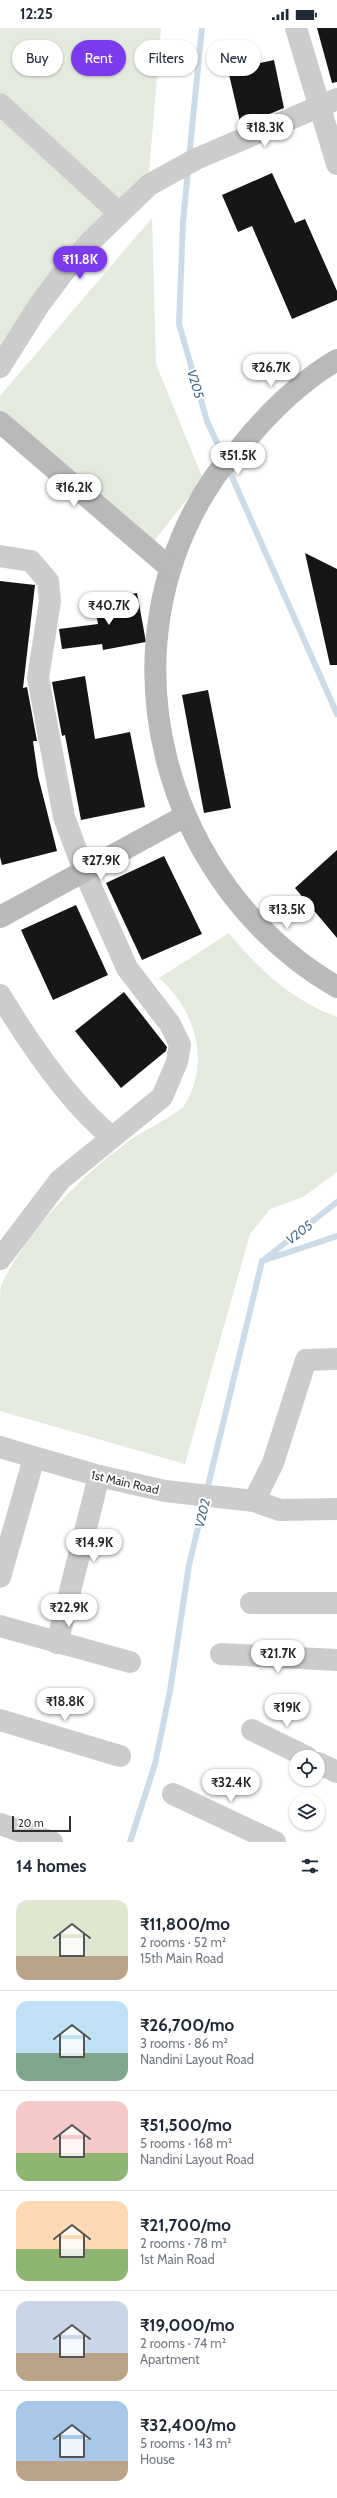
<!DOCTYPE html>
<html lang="en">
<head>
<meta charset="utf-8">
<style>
  body { margin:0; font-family:Cabin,sans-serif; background:#f2f2f3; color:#1f2937; height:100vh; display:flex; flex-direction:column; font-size:15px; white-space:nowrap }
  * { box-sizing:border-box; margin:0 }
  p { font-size:13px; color:#747a83 }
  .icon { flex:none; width:22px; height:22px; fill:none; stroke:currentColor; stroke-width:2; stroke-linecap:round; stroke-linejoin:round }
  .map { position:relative; height:1814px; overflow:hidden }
  .sheet { display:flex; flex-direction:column; background:#fff; flex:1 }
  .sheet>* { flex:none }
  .guide { position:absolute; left:12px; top:12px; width:313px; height:36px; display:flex; gap:8px }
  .controls { position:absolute; left:289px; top:1722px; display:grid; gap:8px }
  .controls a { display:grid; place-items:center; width:36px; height:36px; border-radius:50%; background:#fff; box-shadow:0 1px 3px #0004; font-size:20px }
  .scale { position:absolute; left:12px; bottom:10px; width:59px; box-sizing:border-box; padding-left:4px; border:2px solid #2f2f2f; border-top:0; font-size:11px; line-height:14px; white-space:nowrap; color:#2f2f2f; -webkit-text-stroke:3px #fff; paint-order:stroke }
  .price { position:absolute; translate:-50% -34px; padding:0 9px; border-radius:14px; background:#fff; color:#222; font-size:13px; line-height:26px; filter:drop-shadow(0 1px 2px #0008) }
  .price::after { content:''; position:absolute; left:50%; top:24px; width:12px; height:9px; margin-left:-6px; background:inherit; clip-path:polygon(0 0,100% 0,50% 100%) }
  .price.selected { background:#7c3aed; color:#fff }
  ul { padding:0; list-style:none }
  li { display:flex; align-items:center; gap:12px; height:100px; padding:0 16px }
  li+li { border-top:1px solid #e0e1e3 }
  li span { display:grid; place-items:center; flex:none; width:112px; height:80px; border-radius:12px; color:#555 }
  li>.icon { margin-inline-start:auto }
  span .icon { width:48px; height:48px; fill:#fffc; stroke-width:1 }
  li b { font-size:17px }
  h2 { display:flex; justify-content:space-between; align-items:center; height:48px; padding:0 16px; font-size:17px }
  .tag { padding:0 14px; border-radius:18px; background:#fff; box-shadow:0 1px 3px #0004; font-size:14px; line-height:36px }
  .tag.selected { background:#7c3aed; color:#fff }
  .status { display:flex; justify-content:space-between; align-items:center; height:28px; padding:0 20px; background:#fff; direction:ltr }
  .status svg { height:11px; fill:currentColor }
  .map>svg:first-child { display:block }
  .green { fill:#e4eade }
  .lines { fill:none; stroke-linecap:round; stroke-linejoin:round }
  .stream { stroke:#ccdbe8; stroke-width:6 }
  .building { fill:#161616 }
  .street { stroke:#ccc; stroke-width:22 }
  .secondary { stroke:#b9b9b9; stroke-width:22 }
  .labels { text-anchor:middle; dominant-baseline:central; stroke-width:4; stroke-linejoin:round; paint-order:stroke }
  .street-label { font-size:12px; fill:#2f2f2f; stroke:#fff }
  .water-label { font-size:13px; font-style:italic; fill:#456989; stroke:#fff }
</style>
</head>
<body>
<div class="status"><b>12:25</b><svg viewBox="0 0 49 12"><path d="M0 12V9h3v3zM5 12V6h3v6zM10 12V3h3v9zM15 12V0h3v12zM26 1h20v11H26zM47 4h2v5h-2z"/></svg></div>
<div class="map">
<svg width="337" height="1814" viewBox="0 0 337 1814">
  <rect width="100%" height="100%" fill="#fff"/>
  <g class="green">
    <path d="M0,0h161l-12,145 -29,28 -120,-106z"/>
    <path d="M0,86l111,102 -61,57 -17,22 -33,53z"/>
    <path d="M152,190l4,146 47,115 -49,62 -154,-122v-23z"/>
    <path d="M229,905c29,36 64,68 108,84v155l-34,25 -33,12 -20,25 -65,230 -185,-53c0,-32 0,-64 0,-96 0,-9 0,-23 1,-30 28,-56 75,-104 125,-142 10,-8 53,-30 58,-37 27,-44 12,-95 -25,-128z"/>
  </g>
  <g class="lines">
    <g class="stream">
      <path d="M189,130l13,-130"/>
      <path d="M188,141l-5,53 -4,102 28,97 18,39"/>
      <path d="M228,440l109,246"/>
      <path d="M266,1230l71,-56"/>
      <path d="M130,1814l25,-78 15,-73 19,-126 73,-304 75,-25"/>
    </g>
  </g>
  <g class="building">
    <path d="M317,0h20v54l-5,1z"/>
    <path d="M274,32l10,48 -43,18 -13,-56z"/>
    <path d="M272,145l23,50 10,-4 32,72v9l-45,19 -40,-93 -14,6 -16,-37z"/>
    <path d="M305,525l32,16v96h-7z"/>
    <path d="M0,553l35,4 -12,103 4,-1 10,54h-4l5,35 19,75 -55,14 -2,-8z"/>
    <path d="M137,565l9,49 -43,8 -1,-6 -40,5 -3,-20 39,-5 -4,-23z"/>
    <path d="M85,648l10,63 35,-7 15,75 -64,13 -16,-85 -3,1 -10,-54z"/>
    <path d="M208,662l23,118 -27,5 -22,-118z"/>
    <path d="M337,822v88l-42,-50z"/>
    <path d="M164,828l38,78 -60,26 -36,-77z"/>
    <path d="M76,877l32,70 -55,25 -32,-70z"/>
    <path d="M124,964l43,55 -1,4 -45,37 -46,-57z"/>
  </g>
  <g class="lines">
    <g class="street">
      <path d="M296,0l41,136"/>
      <path d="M0,76l119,109"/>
      <path d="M0,339l39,-62 24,-32 27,-31 59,-57 47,-26 141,-60"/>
      <path d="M0,528l31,5 17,20 2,20 -12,77 26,139 20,54 43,97 43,56 10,21 -3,17 -15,35 -102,83 -60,79"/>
      <path d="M0,967c28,46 70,109 112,142"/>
      <path d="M0,1419l99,29 66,15 89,10 26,9 57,-1"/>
      <path d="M254,1473l19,-38 33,-103 31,-1"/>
      <path d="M0,1549l34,-119"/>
      <path d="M251,1575h86"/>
      <path d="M0,1598l130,36"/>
      <path d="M57,1615l42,-167"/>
      <path d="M221,1626l116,6"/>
      <path d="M0,1692l120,36"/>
      <path d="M252,1702l55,27"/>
      <path d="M318,1735l19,9"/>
      <path d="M173,1766l102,48"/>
      <path d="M0,1796l52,18"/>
    </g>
    <g class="secondary">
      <path d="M337,332c-39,23 -70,54 -98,89 -8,10 -18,18 -25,29 -116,171 -52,407 123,509"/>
      <path d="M0,394l170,146"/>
      <path d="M0,889l185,-101"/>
    </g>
  </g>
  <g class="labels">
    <g class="street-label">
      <text transform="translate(125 1454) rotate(13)">1st Main Road</text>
    </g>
    <g class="water-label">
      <text transform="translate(196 356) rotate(73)">V205</text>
      <text transform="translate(299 1204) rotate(-38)">V205</text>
      <text transform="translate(202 1485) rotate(-77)">V202</text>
    </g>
  </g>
</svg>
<div class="controls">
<a><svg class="icon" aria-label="locate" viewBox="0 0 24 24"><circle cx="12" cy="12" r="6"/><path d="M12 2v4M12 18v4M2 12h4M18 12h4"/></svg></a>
<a><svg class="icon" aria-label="layers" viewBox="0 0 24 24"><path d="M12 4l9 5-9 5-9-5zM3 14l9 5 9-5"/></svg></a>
</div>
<div class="scale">20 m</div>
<b class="price" style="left:265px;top:120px">₹18.3K</b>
<b class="price selected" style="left:80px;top:252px">₹11.8K</b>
<b class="price" style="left:271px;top:360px">₹26.7K</b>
<b class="price" style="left:238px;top:448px">₹51.5K</b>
<b class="price" style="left:74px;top:480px">₹16.2K</b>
<b class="price" style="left:109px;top:598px">₹40.7K</b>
<b class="price" style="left:101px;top:853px">₹27.9K</b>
<b class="price" style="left:287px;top:902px">₹13.5K</b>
<b class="price" style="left:94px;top:1535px">₹14.9K</b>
<b class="price" style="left:69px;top:1600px">₹22.9K</b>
<b class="price" style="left:278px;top:1646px">₹21.7K</b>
<b class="price" style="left:65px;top:1694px">₹18.8K</b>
<b class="price" style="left:287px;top:1700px">₹19K</b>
<b class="price" style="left:231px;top:1775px">₹32.4K</b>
<div class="guide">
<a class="tag">Buy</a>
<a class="tag selected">Rent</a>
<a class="tag">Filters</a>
<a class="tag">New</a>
</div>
</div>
<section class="sheet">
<h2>14 homes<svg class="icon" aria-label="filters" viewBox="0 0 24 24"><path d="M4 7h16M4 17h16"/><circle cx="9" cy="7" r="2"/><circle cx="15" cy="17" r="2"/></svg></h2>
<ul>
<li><span style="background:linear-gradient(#dfe7d0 70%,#b9a48a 0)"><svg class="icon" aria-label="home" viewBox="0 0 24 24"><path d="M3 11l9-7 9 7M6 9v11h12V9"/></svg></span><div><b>₹11,800/mo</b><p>2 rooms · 52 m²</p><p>15th Main Road</p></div></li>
<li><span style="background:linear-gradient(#bfe0f5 65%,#7fa58c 0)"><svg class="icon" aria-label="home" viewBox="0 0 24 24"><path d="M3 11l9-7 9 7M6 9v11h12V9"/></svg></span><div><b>₹26,700/mo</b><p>3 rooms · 86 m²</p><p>Nandini Layout Road</p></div></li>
<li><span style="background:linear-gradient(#f6c9c9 65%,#8fb573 0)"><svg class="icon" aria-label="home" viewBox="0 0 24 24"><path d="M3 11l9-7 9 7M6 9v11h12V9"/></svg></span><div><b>₹51,500/mo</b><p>5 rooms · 168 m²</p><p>Nandini Layout Road</p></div></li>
<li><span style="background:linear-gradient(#ffd9b3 60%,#8fb573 0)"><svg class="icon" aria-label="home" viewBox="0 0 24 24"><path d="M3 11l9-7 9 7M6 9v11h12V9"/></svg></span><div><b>₹21,700/mo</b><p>2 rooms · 78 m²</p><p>1st Main Road</p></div></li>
<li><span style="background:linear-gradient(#c9d6e8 65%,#b9a48a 0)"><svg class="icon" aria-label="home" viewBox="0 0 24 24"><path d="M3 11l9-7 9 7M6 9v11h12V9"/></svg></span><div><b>₹19,000/mo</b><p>2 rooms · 74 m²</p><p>Apartment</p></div></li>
<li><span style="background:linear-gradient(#a9c7e8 75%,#b9a48a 0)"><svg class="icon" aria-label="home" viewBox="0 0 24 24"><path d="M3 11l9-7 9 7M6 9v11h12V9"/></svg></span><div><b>₹32,400/mo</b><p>5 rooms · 143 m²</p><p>House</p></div></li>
</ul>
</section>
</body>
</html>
